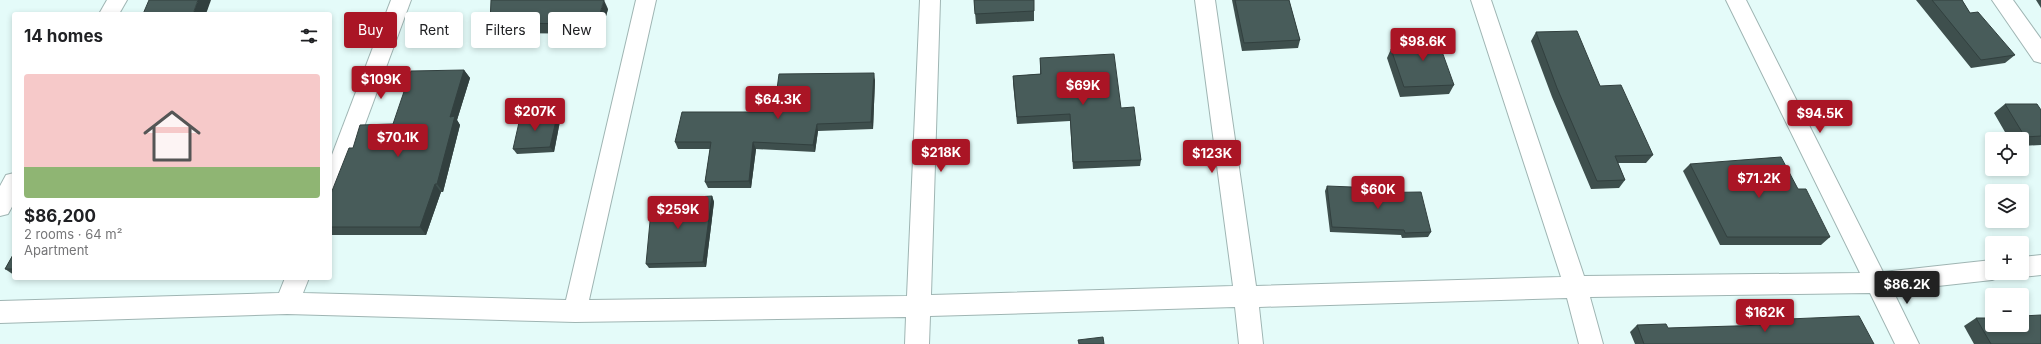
<!DOCTYPE html>
<html lang="en">
<head>
<meta charset="utf-8">
<style>
  body { margin:0; font-family:Inter,sans-serif; background:#f6f6f6; color:#202124; height:100vh; display:flex; flex-direction:column; font-size:15px; white-space:nowrap }
  * { box-sizing:border-box; margin:0 }
  p { font-size:13px; color:#757577 }
  .icon { flex:none; width:22px; height:22px; fill:none; stroke:currentColor; stroke-width:2; stroke-linecap:round; stroke-linejoin:round }
  .map { position:relative; flex:1; overflow:hidden }
  .details { position:absolute; left:12px; top:12px; width:320px; height:268px; display:flex; flex-direction:column; background:#fff; border-radius:4px; box-shadow:0 2px 6px #0003 }
  .details>* { flex:none }
  .guide { position:absolute; left:344px; top:12px; width:380px; height:36px; display:flex; gap:8px }
  .tools { position:absolute; left:1985px; top:132px; display:grid; gap:8px }
  .tools a { display:grid; place-items:center; width:44px; height:44px; border-radius:4px; background:#fff; box-shadow:0 2px 6px #0003; font-size:20px }
  .price { position:absolute; translate:-50% -34px; padding:0 9px; border-radius:4px; background:#aa1525; color:#fff; font-size:13px; line-height:26px; filter:drop-shadow(0 1px 2px #0008) }
  .price::after { content:''; position:absolute; left:50%; top:24px; width:12px; height:9px; margin-left:-6px; background:inherit; clip-path:polygon(0 0,100% 0,50% 100%) }
  .price.selected { background:#222; color:#fff }
  ul { padding:0; list-style:none }
  li { display:grid; align-content:center; gap:8px; height:212px; padding:0 12px }
  li+li { border-top:1px solid #e0e0e0 }
  li span { display:grid; place-items:center; height:124px; border-radius:4px; color:#555 }
  li>.icon { margin-inline-start:auto }
  span .icon { width:72px; height:72px; fill:#fffc; stroke-width:1 }
  li b { font-size:17px }
  h2 { display:flex; justify-content:space-between; align-items:center; height:48px; padding:0 12px; font-size:17px }
  .tag { padding:0 14px; border-radius:4px; background:#fff; box-shadow:0 2px 6px #0003; font-size:14px; line-height:36px }
  .tag.selected { background:#aa1525; color:#fff }
  .map>svg:first-child { display:block }
  .lines { fill:none; stroke-linecap:round; stroke-linejoin:round }
  .minor-casing { stroke:#9fb5b3; stroke-width:2 }
  .minor { fill:#fff; fill-rule:evenodd }
  .wall { fill:#3e4f4d }
  .shaded-wall { fill:#32403f }
  .building { fill:#485c5a; stroke:#32403f }
</style>
</head>
<body>
<div class="map">
<svg width="2041" height="344" viewBox="0 0 2041 344">
  <rect width="100%" height="100%" fill="#e4fbf9"/>
  <g class="lines">
    <defs>
      <g id="minor">
        <path d="M107,0h20l-8,14h-20z"/>
        <path d="M391,0h20l-70,189 -3,7 -8,2v-38z"/>
        <path d="M636,0h20l-67,300 318,-4 13,-296h20l-9,295 302,-9 -38,-286h20l41,286 305,-9 -90,-277h20l93,276 276,-3 -134,-273h20l137,272 109,-12v13h10l-2,4 -8,3 -99,11 26,53h-24l-25,-51 -280,4 13,47h-24l-12,-46 -308,9 4,37h-24l-4,-37 -305,9 -1,28h-24l1,-27 -331,5 -288,-8 -287,9v-22l279,-8 6,-15h24l-6,15 263,7z"/>
        <path d="M1992,0h21l28,39v24l-7,-2z"/>
        <path d="M14,173v30l-6,11 -8,2v-30l6,-11z"/>
        <path d="M2041,255v20l-19,2 -8,-3 8,-1v-16z"/>
      </g>
    </defs>
    <use href="#minor" class="minor-casing"/>
    <use href="#minor" class="minor"/>
  </g>
  <g class="wall">
    <path d="M974,0l60,11v10l-58,3z"/>
    <path d="M1232,0h57l11,40 -2,8 -56,3z"/>
    <path d="M1916,0h46l8,13 45,42 -10,8 -34,5z"/>
    <path d="M2036,0h5v8z"/>
    <path d="M608,9l-7,25 -105,-1 -6,-10z"/>
    <path d="M1536,32l64,54 53,69 -7,8h-28l7,17 -6,8 -28,1 -39,-92 -21,-56z"/>
    <path d="M1407,33l47,52 -5,9 -49,3 -13,-39 4,-9 13,-1 -1,-5z"/>
    <path d="M1040,58l81,50 20,52 -1,6 -67,3 -3,-48 -53,3 -4,-41v-7l27,-2z"/>
    <path d="M464,70l6,8 -13,42 3,5 -17,67h-2l-15,43h-96v-39l23,-48 40,-24z"/>
    <path d="M875,80l-2,49 -55,2 -3,21 -59,-3 -5,39h-43l-3,-6 5,-33h-32l-3,-7 99,-30z"/>
    <path d="M2005,104l36,6v35l-19,1v-7h-13l-15,-26z"/>
    <path d="M557,116l3,5 -6,31 -37,2 -4,-5z"/>
    <path d="M1690,164l108,25 32,48 -9,8h-101l-37,-74z"/>
    <path d="M1327,186l26,7 78,39 -3,5 -26,1 -1,-3 -71,-3 -5,-41z"/>
    <path d="M712,196l2,6 -8,65 -57,1 -3,-4z"/>
    <path d="M14,253v22l-9,-6z"/>
    <path d="M1976,318l65,26h-67l-10,-18z"/>
    <path d="M1765,320l109,24h-239l-5,-12 7,-7 31,3 91,-2z"/>
  </g>
  <g class="shaded-wall">
    <path d="M198,0h13l-5,14h-13z"/>
    <path d="M604,0l4,9 -7,25 -4,-10z"/>
    <path d="M464,70l6,8 -13,42 3,5 -17,67 -6,-8 13,-67z"/>
    <path d="M874,73l1,7 -2,49 -2,-7z"/>
    <path d="M557,116l3,5 -6,31 -4,-5z"/>
    <path d="M817,124l1,7 -3,21 -2,-7z"/>
    <path d="M753,142l3,7 -5,39 -2,-7z"/>
    <path d="M435,184l6,8 -15,43 -6,-8z"/>
    <path d="M712,196l2,6 -8,65 -3,-5z"/>
  </g>
  <g class="building">
    <path d="M149,0h49l-5,14h-50z"/>
    <path d="M491,0h113l-7,24 -107,-1z"/>
    <path d="M974,0h60v11l-59,3z"/>
    <path d="M1235,0h54l11,40 -56,3z"/>
    <path d="M1932,0h30l8,13 8,-1 37,43 -34,5z"/>
    <path d="M1577,31l23,55 21,-1 32,70 -38,1 10,24 -28,1 -40,-93 -21,-56z"/>
    <path d="M1435,32l19,53 -50,2 -13,-38 21,-2 -5,-14z"/>
    <path d="M1114,54l7,54 13,-1 7,53 -68,2 -3,-48 -53,3 -4,-41 28,-2 -1,-16z"/>
    <path d="M464,70l-14,47 5,-1 -18,68h-2l-15,43h-90v-31l19,-48h4l7,-23 33,-1 18,-53z"/>
    <path d="M874,73l-3,49 -54,2 -4,21 -60,-3 -4,39 -44,1 6,-40h-36l7,-30h92l5,-38z"/>
    <path d="M2005,104h32l4,6v26l-16,1z"/>
    <path d="M557,116l-7,31 -37,2 7,-31z"/>
    <path d="M1781,157l17,32h8l24,48h-103l-37,-73z"/>
    <path d="M1327,186l25,1 1,6 68,-1 10,40 -26,1 -1,-3 -72,-3z"/>
    <path d="M712,196l-9,66 -57,2 6,-64z"/>
    <path d="M14,253v16h-9z"/>
    <path d="M2041,315v29h-50l-15,-26h16v7h30v-9z"/>
    <path d="M1859,316l15,28h-230l-7,-19 29,-1 2,4 99,-3 -2,-5z"/>
    <path d="M1103,337l1,7h-25l-1,-4z"/>
  </g>
</svg>
<div class="tools">
<a><svg class="icon" aria-label="locate" viewBox="0 0 24 24"><circle cx="12" cy="12" r="6"/><path d="M12 2v4M12 18v4M2 12h4M18 12h4"/></svg></a>
<a><svg class="icon" aria-label="layers" viewBox="0 0 24 24"><path d="M12 4l9 5-9 5-9-5zM3 14l9 5 9-5"/></svg></a>
<a>+</a>
<a>−</a>
</div>
<b class="price" style="left:1423px;top:62px">$98.6K</b>
<b class="price" style="left:381px;top:100px">$109K</b>
<b class="price" style="left:1083px;top:106px">$69K</b>
<b class="price" style="left:778px;top:120px">$64.3K</b>
<b class="price" style="left:535px;top:132px">$207K</b>
<b class="price" style="left:1820px;top:134px">$94.5K</b>
<b class="price" style="left:398px;top:158px">$70.1K</b>
<b class="price" style="left:941px;top:173px">$218K</b>
<b class="price" style="left:1212px;top:174px">$123K</b>
<b class="price" style="left:1759px;top:199px">$71.2K</b>
<b class="price" style="left:1378px;top:210px">$60K</b>
<b class="price" style="left:678px;top:230px">$259K</b>
<b class="price selected" style="left:1907px;top:305px">$86.2K</b>
<b class="price" style="left:1765px;top:333px">$162K</b>
<div class="guide">
<a class="tag selected">Buy</a>
<a class="tag">Rent</a>
<a class="tag">Filters</a>
<a class="tag">New</a>
</div>
<section class="details">
<h2>14 homes<svg class="icon" aria-label="filters" viewBox="0 0 24 24"><path d="M4 7h16M4 17h16"/><circle cx="9" cy="7" r="2"/><circle cx="15" cy="17" r="2"/></svg></h2>
<ul>
<li><span style="background:linear-gradient(#f6c9c9 75%,#8fb573 0)"><svg class="icon" aria-label="home" viewBox="0 0 24 24"><path d="M3 11l9-7 9 7M6 9v11h12V9"/></svg></span><div><b>$86,200</b><p>2 rooms · 64 m²</p><p>Apartment</p></div></li>
</ul>
</section>
</div>
</body>
</html>
